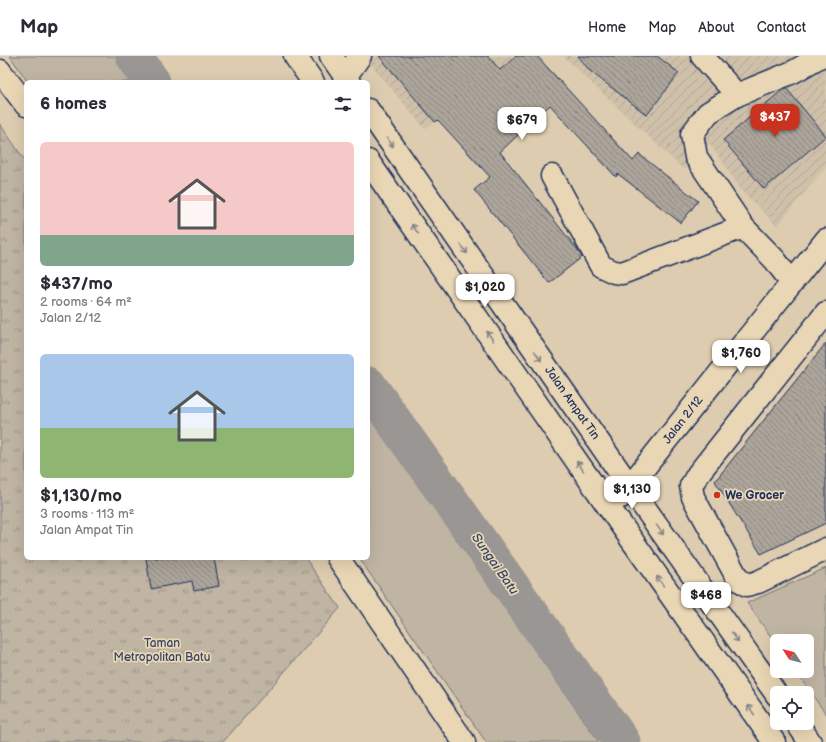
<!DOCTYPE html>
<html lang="en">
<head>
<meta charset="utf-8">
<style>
  body { margin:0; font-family:"Balsamiq Sans",sans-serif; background:#f2f2f3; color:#2b2b33; height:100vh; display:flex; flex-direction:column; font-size:15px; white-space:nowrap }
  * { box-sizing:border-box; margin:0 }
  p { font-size:13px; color:#7c7c81 }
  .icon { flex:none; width:22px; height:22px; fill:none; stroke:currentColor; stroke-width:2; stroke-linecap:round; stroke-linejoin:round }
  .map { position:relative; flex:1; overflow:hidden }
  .sheet { position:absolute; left:24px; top:24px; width:346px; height:480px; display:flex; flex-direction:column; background:#fff; border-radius:6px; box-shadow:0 4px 16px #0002 }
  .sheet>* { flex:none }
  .needle { width:26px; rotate:306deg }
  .controls { position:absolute; left:770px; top:578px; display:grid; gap:8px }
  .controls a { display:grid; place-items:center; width:44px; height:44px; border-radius:6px; background:#fff; box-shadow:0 4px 16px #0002; font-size:20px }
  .price { position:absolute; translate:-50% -34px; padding:0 9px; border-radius:8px; background:#fff; color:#222; font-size:13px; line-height:26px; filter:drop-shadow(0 1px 2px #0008) }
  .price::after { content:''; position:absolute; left:50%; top:24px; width:12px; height:9px; margin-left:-6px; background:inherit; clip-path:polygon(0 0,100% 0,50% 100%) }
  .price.on { background:#c8321e; color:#fff }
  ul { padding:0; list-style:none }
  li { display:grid; align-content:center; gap:8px; height:212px; padding:0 16px }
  li span { display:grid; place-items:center; height:124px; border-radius:6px; color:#555 }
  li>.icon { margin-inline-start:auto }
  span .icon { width:72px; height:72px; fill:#fffc; stroke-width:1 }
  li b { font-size:17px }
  h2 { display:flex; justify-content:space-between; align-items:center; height:48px; padding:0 16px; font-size:17px }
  header { display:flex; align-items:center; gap:24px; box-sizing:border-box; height:56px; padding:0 20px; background:#fff; border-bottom:1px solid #e1e1e2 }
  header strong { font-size:19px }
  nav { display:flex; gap:22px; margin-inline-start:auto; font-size:14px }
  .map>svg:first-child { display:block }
  .industrial { fill:url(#industrial-furrows) }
  .grass { fill:#c0b5a3; stroke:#6e7280 }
  .park { fill:url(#park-tufts); stroke:#6e7280 }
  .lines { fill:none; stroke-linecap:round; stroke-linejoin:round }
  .river { stroke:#9a9693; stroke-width:37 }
  .building { fill:url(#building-back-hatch); stroke:#1b2f5e }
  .minor-casing { stroke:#1b2f5e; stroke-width:25 }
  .minor { stroke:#e9d6b4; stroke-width:22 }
  .oneway { stroke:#828289 }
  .poi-dot { fill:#c8321e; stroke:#e9d6b4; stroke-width:1.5 }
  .labels { text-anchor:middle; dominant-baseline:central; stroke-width:3.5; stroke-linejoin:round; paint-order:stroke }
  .street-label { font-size:12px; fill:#1b2f5e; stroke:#e9d6b4 }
  .poi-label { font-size:12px; font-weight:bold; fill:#1b2f5e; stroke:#e9d6b4; text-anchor:start }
  .park-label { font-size:12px; fill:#344368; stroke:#e9d6b4 }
  .water-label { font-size:13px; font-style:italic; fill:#344469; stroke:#e9d6b4 }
</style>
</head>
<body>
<header>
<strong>Map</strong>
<nav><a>Home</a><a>Map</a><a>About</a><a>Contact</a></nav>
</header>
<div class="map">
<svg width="826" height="686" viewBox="0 0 826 686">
  <defs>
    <pattern id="industrial-furrows" width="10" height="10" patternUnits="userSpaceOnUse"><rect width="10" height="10" fill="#cfc0a9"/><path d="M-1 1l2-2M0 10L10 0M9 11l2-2" fill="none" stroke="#b1a594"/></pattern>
    <pattern id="park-tufts" width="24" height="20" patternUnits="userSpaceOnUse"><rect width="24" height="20" fill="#c0b5a3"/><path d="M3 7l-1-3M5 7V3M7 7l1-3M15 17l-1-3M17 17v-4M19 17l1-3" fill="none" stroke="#9b9488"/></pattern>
    <pattern id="building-back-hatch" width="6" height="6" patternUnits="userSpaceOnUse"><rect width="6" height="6" fill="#ada59b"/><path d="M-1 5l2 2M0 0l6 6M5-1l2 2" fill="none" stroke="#8c8782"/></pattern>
  </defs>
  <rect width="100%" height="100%" fill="#ddccaf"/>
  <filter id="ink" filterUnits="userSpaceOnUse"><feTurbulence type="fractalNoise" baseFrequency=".025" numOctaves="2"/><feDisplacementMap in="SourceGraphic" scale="8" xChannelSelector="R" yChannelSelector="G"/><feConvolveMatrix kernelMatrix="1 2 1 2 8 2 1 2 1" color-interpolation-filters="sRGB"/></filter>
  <g filter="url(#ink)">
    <g class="industrial">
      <path d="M364,0h160l-99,73z"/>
      <path d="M563,0h263v110l-49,60 -35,-35 -32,-47 -26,26z"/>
    </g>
    <g class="grass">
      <path d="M10,0h107l18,26h-107z"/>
      <path d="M368,357l231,329h-113l-127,-184h9z"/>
      <path d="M826,512v146l-31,-43h12v-30h-30v4l-30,-42z"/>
    </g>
    <path class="park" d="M0,68l26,38v396h279l35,50 -117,134h-223z"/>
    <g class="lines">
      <g class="river">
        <path d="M134,0l18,26"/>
        <path d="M368,329l254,357"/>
      </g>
    </g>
    <g class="building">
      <path d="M379,0h109l12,14 16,-14h21l96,105 6,-7 59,47 -17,22 -63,-49 -2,3 -66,-72 -50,47 77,97 5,8 -33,26 -75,-93 16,-13 -52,-57 -3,2z"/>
      <path d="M578,0h79l22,17 -32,42 -57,-44z"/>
      <path d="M786,32l40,48 -62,53 -41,-49 58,-49z"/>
      <path d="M826,287v180l-65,31 -46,-73z"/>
      <path d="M146,502h68l5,28 -25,5 -2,-10 -41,8z"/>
    </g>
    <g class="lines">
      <defs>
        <g id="minor">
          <path d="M295,0l18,26"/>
          <path d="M331,0l18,26"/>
          <path d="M702,0l35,39"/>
          <path d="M0,15l26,34"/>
          <path d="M345,21l15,-21"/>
          <path d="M368,54l262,377 147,208"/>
          <path d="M368,105l242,348 164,233"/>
          <path d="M552,120l49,90 13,6 8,1 121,-46"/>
          <path d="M792,227l-17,-23 -32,-33 -47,-70 -4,-23 16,-21 29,-18 56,-23 28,-16"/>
          <path d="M826,257l-128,161 -7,12 2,11 45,82 9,6 11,-3 68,-33"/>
          <path d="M621,441l205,-257"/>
          <path d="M338,502l126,184"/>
          <path d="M797,667l13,19"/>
        </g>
      </defs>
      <use href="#minor" class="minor-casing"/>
      <use href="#minor" class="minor"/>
    </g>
    <defs><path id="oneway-shaft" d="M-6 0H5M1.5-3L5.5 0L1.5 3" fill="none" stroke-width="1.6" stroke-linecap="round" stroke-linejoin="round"/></defs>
    <g class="oneway">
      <use href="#oneway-shaft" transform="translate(390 86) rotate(55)"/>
      <use href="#oneway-shaft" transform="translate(415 173) rotate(-125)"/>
      <use href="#oneway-shaft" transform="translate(464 193) rotate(55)"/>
      <use href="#oneway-shaft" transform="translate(490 280) rotate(-125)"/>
      <use href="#oneway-shaft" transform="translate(538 300) rotate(55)"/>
      <use href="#oneway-shaft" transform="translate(580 410) rotate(-125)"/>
      <use href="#oneway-shaft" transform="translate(660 474) rotate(55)"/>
      <use href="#oneway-shaft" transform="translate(660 525) rotate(-125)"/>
      <use href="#oneway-shaft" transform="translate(735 581) rotate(55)"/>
      <use href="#oneway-shaft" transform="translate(751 654) rotate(-125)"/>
    </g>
  </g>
  <circle class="poi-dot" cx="717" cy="439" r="4"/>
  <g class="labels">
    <g class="street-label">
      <text transform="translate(572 347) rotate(55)">Jalan Ampat Tin</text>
      <text transform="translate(683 364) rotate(-52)">Jalan 2/12</text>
    </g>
    <g class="poi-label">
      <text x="725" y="439">We Grocer</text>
    </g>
    <g class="park-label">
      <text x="162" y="587">Taman<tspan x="162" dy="14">Metropolitan Batu</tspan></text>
    </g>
    <g class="water-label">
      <text transform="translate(495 508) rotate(55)">Sungai Batu</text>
    </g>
  </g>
</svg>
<div class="controls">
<a><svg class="needle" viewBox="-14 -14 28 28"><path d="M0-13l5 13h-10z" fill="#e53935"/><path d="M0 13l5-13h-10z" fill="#7c7c81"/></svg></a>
<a><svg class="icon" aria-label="locate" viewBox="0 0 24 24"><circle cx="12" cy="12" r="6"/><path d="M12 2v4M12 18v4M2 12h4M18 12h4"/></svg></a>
</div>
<b class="price on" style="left:775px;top:82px">$437</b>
<b class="price" style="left:522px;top:85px">$679</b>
<b class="price" style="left:485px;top:252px">$1,020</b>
<b class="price" style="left:741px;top:318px">$1,760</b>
<b class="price" style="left:632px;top:454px">$1,130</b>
<b class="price" style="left:706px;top:560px">$468</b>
<section class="sheet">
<h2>6 homes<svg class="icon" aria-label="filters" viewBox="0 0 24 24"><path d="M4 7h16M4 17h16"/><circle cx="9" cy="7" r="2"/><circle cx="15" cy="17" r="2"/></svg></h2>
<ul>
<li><span style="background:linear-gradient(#f6c9c9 75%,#7fa58c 0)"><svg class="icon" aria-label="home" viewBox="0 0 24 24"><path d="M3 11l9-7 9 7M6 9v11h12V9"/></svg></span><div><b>$437/mo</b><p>2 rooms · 64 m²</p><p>Jalan 2/12</p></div></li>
<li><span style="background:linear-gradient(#a9c7e8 60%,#8fb573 0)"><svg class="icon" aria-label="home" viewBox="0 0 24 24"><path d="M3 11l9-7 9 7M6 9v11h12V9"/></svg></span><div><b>$1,130/mo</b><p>3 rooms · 113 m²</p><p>Jalan Ampat Tin</p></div></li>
</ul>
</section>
</div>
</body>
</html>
